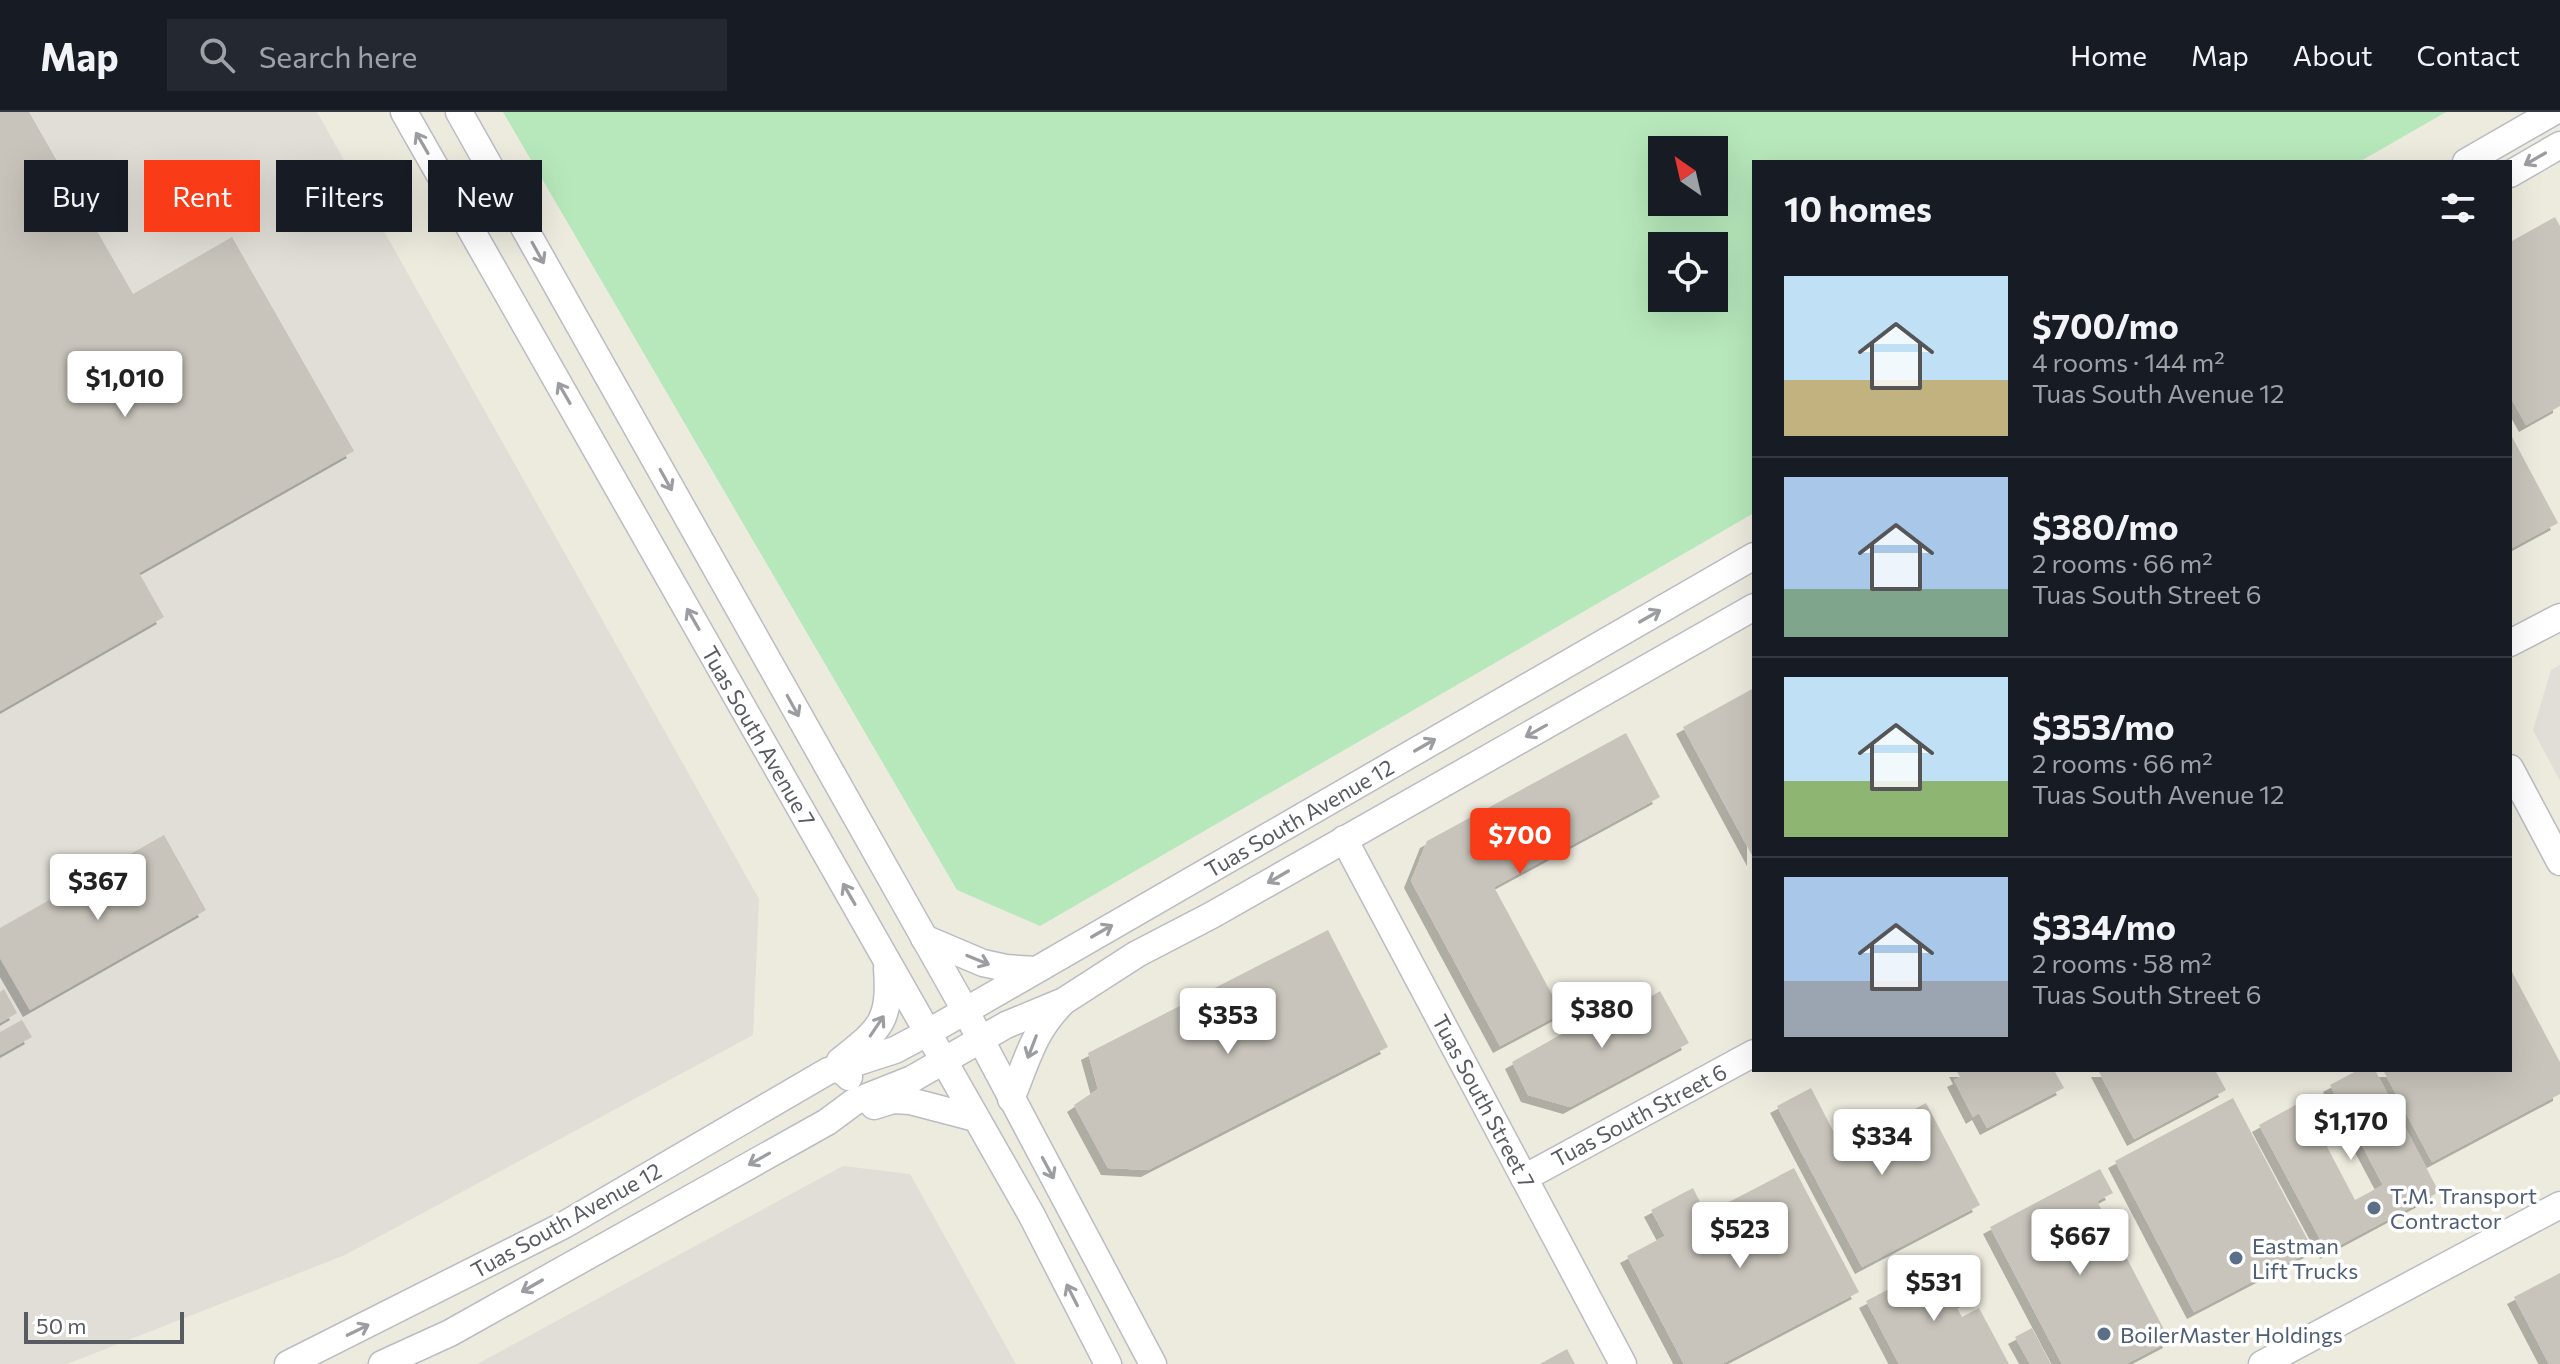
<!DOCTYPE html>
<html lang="en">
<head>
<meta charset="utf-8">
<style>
  body { margin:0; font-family:Commissioner,sans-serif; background:#242831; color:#f1f3f6; height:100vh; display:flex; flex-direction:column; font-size:30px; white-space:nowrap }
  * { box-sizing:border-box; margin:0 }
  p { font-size:26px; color:#9ea1a6 }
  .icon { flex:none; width:44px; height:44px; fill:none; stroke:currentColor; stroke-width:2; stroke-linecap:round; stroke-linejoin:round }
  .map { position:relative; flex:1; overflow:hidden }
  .panel { position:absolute; left:1752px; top:48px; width:760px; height:912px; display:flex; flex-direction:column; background:#171b24; border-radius:0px; box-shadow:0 8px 32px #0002 }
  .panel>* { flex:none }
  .top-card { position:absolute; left:24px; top:48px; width:760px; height:72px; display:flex; gap:16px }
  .needle { width:52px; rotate:326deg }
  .fabs { position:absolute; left:1648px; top:24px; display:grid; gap:16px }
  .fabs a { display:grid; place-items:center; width:80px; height:80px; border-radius:0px; background:#171b24; box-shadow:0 8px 32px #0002; font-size:40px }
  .scale { position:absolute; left:24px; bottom:20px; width:160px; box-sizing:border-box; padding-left:8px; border:4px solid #585b61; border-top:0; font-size:22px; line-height:28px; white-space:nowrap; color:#585b61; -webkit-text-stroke:6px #fff; paint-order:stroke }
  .price { position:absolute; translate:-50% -68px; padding:0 18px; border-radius:8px; background:#fff; color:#222; font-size:26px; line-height:52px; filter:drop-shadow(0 2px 4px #0008) }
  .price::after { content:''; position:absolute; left:50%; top:48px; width:24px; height:18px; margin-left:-12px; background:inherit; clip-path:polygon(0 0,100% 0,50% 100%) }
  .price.current { background:#f93b17; color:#fff }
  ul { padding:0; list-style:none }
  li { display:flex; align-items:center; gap:24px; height:200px; padding:0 32px }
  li+li { border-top:2px solid #363941 }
  li span { display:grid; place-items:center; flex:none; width:224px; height:160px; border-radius:0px; color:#555 }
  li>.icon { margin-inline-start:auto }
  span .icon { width:96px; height:96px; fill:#fffc; stroke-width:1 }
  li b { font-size:34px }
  h2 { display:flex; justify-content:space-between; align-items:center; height:96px; padding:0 32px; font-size:34px }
  .chip { padding:0 28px; border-radius:0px; background:#171b24; box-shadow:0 8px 32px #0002; font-size:28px; line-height:72px }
  .chip.current { background:#f93b17; color:#fff }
  header { display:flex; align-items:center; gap:48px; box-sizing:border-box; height:112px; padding:0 40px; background:#171b24; border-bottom:2px solid #363941 }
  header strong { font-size:38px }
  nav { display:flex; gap:44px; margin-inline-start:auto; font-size:28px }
  .search { width:560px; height:72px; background:#242831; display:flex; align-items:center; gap:20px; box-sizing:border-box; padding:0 28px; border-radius:0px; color:#9ea1a6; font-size:30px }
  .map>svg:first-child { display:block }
  .industrial { fill:#e0ded6 }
  .green { fill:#b7e8bb; fill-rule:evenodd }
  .building { fill:#c8c4bb; filter:url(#shadow) }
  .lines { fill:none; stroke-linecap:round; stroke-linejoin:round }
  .minor-casing { stroke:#babcc2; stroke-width:29 }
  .minor { stroke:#fff; stroke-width:26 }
  .oneway { stroke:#9b9da0 }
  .service-dot { fill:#5c6f8a; stroke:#fff; stroke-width:3 }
  .labels { text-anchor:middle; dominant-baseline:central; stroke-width:7; stroke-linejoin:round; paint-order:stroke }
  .street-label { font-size:22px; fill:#585b61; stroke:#fff }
  .service-label { font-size:22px; fill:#4e5e75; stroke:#fff; text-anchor:start }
</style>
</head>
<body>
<header>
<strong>Map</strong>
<div class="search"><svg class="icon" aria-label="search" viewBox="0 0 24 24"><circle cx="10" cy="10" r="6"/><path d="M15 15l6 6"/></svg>Search here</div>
<nav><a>Home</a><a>Map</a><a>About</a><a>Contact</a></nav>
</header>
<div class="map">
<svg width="2560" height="1252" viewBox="0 0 2560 1252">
  <defs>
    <filter id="shadow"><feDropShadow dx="-7" dy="7" stdDeviation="0" flood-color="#0004"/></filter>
  </defs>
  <rect width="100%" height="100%" fill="#edebde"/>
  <g class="industrial">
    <path d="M0,0h317l442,787 -6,136 -408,220 -278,109h-67z"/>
    <path d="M2560,553v116l-27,-51 18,-60z"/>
    <path d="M843,1054l67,8 106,190h-539z"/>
  </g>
  <path class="green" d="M503,0h1943l-87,50h-605v351l-714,413 -83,-36zM1662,38h52v52h-52zM1662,134h52v52h-52z"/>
  <g class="building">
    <path d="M0,0h29l104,182 99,-57 122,214 -215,122 25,44 -164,94z"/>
    <path d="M2555,105l5,9v180l-34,19 -16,-29v-154z"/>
    <path d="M2510,321l48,90 -48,26z"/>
    <path d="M1754,576v171l-71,-132z"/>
    <path d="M1626,621l34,64 -166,90 68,126 -62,33 -89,-165 16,-40z"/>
    <path d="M164,723l42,75 -176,100 -30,-52v-30z"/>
    <path d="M1328,818l60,117 -240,123 -40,-2 -34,-63 24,-16 -10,-36z"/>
    <path d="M2510,856l50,94v32l-128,68 -49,-92h127z"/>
    <path d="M1647,874l5,10 8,-5 29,52 -119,64 -42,-12 -16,-33z"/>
    <path d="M4,877l13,24 -17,10v-31z"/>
    <path d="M22,908l10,17 -32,18v-23z"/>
    <path d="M1956,958h98l10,18 -77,40 -8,-15 -6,4 -19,-37 6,-3z"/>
    <path d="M2098,958h117l11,20 -92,49z"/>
    <path d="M2358,958h17l64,122 -112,60 -68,-127 44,-24 52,99 28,-15 -53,-100z"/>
    <path d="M1811,976l31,60 84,-45 54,102 -118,62 -85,-161z"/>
    <path d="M2233,986l80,152 -119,62 -79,-151z"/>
    <path d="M1794,1056l65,124 -137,72h-38l-57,-108 38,-20 -14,-26 42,-22 13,26z"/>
    <path d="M2100,1057l13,24 -16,8 73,140 -44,23h-64l-72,-137z"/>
    <path d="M1935,1153l12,22 17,-9 10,18 -18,10 6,11 17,-9 30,56h-110l-33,-63z"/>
    <path d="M2560,1161v91h-11l-35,-67z"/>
    <path d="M2032,1216l19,36h-21l-15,-27z"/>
    <path d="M1567,1237l8,15h-35z"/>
  </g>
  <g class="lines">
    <defs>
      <g id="minor">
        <path d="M404,0l627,1102 77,150"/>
        <path d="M459,0l506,898 188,354"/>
        <path d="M2466,50l87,-50"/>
        <path d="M2510,62l50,-29"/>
        <path d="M2510,531l50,-26"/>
        <path d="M2510,656l50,94"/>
        <path d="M1344,727l279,525"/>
        <path d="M924,826l59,25 23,5 29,2"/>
        <path d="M840,949c40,-32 51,-39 47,-93"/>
        <path d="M839,956l56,-18 32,-17 827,-477"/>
        <path d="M1011,987c16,-38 21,-65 50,-95"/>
        <path d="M874,994l19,-6 17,1 65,17"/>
        <path d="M1524,1066l230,-125"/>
        <path d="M288,1252l276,-139 264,-154 11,-3 10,9"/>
        <path d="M382,1252l68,-31 377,-211 27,-20 58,-23 94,-54 58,-24 73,-47 75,-39 542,-308"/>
        <path d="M2262,1252l298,-159"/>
      </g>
    </defs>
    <use href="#minor" class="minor-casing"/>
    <use href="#minor" class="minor"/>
  </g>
  <defs><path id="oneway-shaft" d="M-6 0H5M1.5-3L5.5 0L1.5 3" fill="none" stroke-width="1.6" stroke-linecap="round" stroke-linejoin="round" transform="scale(2)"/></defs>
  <g class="oneway">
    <use href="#oneway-shaft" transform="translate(422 31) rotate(-120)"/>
    <use href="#oneway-shaft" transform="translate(2535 47) rotate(150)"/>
    <use href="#oneway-shaft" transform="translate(538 141) rotate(61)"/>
    <use href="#oneway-shaft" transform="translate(564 281) rotate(-120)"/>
    <use href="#oneway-shaft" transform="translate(666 368) rotate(61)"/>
    <use href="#oneway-shaft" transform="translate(1650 504) rotate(-30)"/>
    <use href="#oneway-shaft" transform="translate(693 507) rotate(-120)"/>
    <use href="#oneway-shaft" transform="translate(793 594) rotate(61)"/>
    <use href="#oneway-shaft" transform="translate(1536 619) rotate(151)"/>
    <use href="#oneway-shaft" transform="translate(1425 633) rotate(-30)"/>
    <use href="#oneway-shaft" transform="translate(1278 765) rotate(150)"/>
    <use href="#oneway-shaft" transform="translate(849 782) rotate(-120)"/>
    <use href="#oneway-shaft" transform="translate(1102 819) rotate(-30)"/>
    <use href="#oneway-shaft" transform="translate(978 848) rotate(22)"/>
    <use href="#oneway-shaft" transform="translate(877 914) rotate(-56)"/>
    <use href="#oneway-shaft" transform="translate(1032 935) rotate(111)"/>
    <use href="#oneway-shaft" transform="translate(759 1047) rotate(151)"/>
    <use href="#oneway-shaft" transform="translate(1048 1056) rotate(62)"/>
    <use href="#oneway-shaft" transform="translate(532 1174) rotate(150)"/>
    <use href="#oneway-shaft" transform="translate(1072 1183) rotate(-117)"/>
    <use href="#oneway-shaft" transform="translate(358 1218) rotate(-26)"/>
  </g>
  <g class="service-dot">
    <circle cx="2374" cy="1096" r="8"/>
    <circle cx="2236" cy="1146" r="8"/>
    <circle cx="2104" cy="1222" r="8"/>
  </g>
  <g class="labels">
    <g class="street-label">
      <text transform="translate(759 624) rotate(60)">Tuas South Avenue 7</text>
      <text transform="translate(1299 706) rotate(-30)">Tuas South Avenue 12</text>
      <text transform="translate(1484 989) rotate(62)">Tuas South Street 7</text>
      <text transform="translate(1639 1003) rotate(-28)">Tuas South Street 6</text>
      <text transform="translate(566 1108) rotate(-29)">Tuas South Avenue 12</text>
    </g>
    <g class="service-label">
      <text x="2390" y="1083">T.M. Transport<tspan x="2390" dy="25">Contractor</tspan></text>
      <text x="2252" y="1133">Eastman<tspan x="2252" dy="25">Lift Trucks</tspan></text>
      <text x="2120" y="1222">BoilerMaster Holdings</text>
    </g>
  </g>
</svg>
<div class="fabs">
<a><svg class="needle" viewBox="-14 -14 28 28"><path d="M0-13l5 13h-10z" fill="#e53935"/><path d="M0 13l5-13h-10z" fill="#9ea1a6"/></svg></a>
<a><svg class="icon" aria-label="locate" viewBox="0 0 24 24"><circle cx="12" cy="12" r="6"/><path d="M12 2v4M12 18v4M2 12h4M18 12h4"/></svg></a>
</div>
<div class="scale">50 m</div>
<b class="price" style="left:125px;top:307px">$1,010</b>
<b class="price current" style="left:1520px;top:764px">$700</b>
<b class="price" style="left:98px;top:810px">$367</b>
<b class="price" style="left:1602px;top:938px">$380</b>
<b class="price" style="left:1228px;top:944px">$353</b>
<b class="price" style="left:2351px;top:1050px">$1,170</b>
<b class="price" style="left:1882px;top:1065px">$334</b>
<b class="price" style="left:1740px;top:1158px">$523</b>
<b class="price" style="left:2080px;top:1165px">$667</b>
<b class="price" style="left:1934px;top:1211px">$531</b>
<div class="top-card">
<a class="chip">Buy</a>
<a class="chip current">Rent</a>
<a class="chip">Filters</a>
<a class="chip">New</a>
</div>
<section class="panel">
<h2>10 homes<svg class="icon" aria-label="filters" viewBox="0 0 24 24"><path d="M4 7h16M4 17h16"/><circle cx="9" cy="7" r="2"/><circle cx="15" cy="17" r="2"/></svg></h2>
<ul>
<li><span style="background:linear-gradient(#bfe0f5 65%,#c2b280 0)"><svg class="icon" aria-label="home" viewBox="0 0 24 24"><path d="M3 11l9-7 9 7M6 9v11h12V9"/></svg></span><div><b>$700/mo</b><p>4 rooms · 144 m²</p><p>Tuas South Avenue 12</p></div></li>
<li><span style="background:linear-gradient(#a9c7e8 70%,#7fa58c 0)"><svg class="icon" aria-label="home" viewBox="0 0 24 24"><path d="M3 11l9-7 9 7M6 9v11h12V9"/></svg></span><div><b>$380/mo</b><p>2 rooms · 66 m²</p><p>Tuas South Street 6</p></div></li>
<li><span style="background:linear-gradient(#bfe0f5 65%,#8fb573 0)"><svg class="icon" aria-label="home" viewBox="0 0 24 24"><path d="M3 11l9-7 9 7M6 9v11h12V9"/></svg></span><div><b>$353/mo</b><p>2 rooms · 66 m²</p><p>Tuas South Avenue 12</p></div></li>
<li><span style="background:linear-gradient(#a9c7e8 65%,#9aa5b1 0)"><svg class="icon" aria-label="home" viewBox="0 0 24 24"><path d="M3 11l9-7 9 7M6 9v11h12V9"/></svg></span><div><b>$334/mo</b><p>2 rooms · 58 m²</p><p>Tuas South Street 6</p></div></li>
</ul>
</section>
</div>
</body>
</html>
